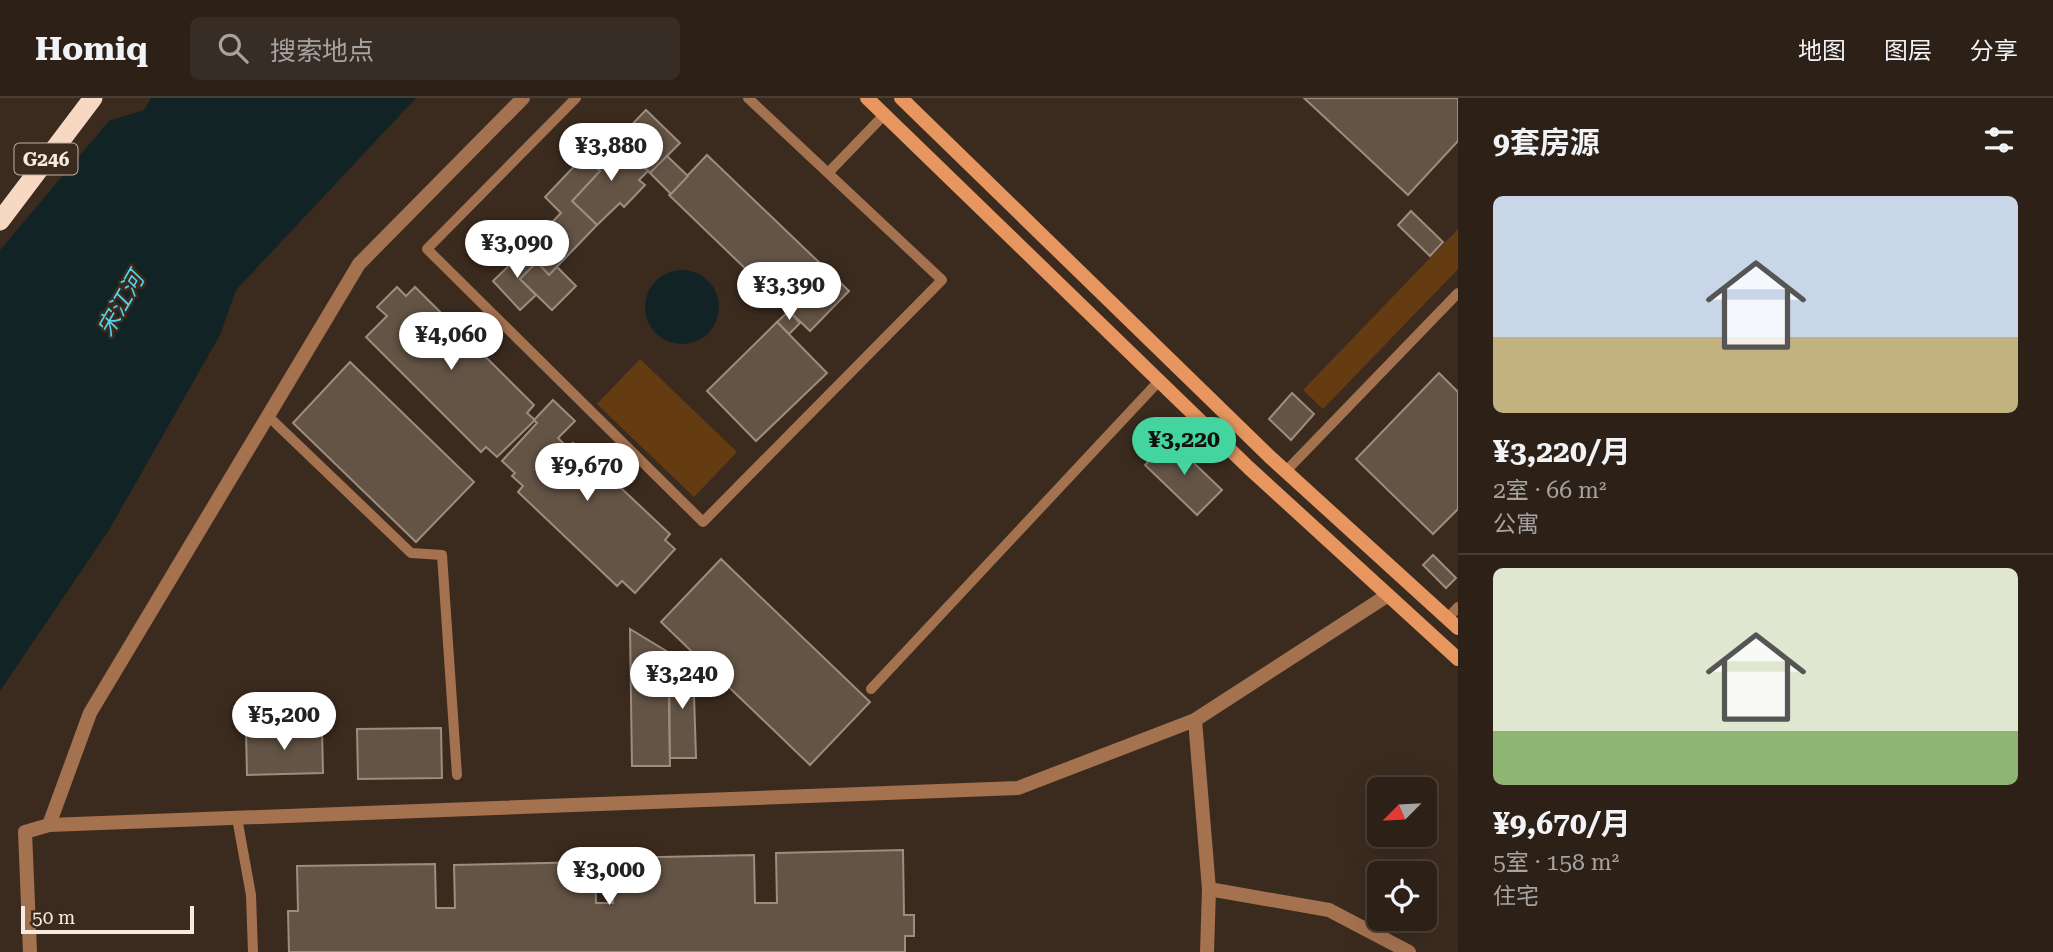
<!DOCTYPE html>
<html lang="zh">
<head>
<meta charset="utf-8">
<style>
  body { margin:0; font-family:"Roboto Serif","Noto Sans SC",serif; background:#382d24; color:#f1f3f6; height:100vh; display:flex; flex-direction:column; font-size:26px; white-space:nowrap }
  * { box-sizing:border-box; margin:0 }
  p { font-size:23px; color:#a6a3a1 }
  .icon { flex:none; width:38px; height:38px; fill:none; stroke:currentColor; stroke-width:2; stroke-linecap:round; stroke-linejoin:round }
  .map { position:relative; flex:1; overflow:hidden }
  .drawer { display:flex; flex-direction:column; background:#2c2017; width:595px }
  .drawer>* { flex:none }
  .needle { width:46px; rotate:246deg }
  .controls { position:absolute; left:1367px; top:679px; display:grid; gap:14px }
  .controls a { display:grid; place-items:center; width:70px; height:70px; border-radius:10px; background:#2c2017; box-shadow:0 7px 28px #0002,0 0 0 2px #483e36; font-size:35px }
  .scale { position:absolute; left:21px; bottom:18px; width:173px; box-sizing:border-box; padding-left:7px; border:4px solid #f5ebe3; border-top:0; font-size:19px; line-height:24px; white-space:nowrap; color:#f5ebe3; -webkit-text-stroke:5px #3b2b1f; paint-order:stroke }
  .price { position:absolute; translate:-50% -60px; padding:0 16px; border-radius:24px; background:#fff; color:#222; font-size:23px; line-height:46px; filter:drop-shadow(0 2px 4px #0008) }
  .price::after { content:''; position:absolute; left:50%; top:42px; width:21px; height:16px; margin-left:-10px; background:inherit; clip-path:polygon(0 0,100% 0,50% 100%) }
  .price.current { background:#43d4a0; color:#111 }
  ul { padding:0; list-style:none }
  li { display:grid; align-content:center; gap:14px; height:371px; padding:0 35px }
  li+li { border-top:2px solid #483e36 }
  li span { display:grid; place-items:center; height:217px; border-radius:10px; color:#555 }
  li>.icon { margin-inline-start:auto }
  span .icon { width:126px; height:126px; fill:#fffc; stroke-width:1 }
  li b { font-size:30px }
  h2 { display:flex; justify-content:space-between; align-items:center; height:84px; padding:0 35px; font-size:30px }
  header { display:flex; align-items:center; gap:42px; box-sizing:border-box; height:98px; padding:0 35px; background:#2c2017; border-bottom:2px solid #483e36 }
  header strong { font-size:33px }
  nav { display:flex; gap:38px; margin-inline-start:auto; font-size:24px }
  .search { width:490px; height:63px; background:#382d24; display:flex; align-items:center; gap:18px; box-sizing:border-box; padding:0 24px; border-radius:10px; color:#a6a3a1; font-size:26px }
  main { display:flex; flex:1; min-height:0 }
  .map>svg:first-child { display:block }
  .green { fill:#653b12 }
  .water { fill:#122326 }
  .building { fill:#645446; stroke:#9e8c7d; stroke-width:2 }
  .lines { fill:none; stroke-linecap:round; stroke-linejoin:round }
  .service { stroke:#a57250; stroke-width:10 }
  .minor { stroke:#a57250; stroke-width:14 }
  .tertiary { stroke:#a57250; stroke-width:14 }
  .secondary { stroke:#e8965f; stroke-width:14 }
  .trunk { stroke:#f7d8c3; stroke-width:19 }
  .labels { text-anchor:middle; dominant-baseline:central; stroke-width:5; stroke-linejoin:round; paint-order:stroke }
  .shield { fill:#3b2b1f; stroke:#bdb1a8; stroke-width:2 }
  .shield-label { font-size:19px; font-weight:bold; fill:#f5ebe3 }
  .water-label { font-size:23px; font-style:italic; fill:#50d5ee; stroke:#3b2b1f }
</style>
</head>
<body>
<header>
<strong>Homiq</strong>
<div class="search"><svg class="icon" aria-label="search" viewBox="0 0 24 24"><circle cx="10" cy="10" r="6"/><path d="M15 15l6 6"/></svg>搜索地点</div>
<nav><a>地图</a><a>图层</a><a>分享</a></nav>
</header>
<main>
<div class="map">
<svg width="1458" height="854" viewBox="0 0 1458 854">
  <rect width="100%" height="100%" fill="#3b2b1f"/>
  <g class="green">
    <path d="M1458,131v40l-135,140 -20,-19z"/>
    <path d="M640,261l97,93 -43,45 -97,-93z"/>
  </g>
  <g class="water">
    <path d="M151,0h265l-180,192 -16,45 -111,195 -109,161v-441l109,-129 35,-11z"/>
    <circle cx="682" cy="209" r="37"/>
  </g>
  <g class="building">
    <path d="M1304,0h154v43l-50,54z"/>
    <path d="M646,12l34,33 -30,30 -33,-33z"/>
    <path d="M617,42l31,31 -9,9 6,5 -21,22 -4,-4 -23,22 -25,-24 28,-30 -7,-7z"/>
    <path d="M707,57l142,136 -39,40 -141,-136z"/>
    <path d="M584,58l16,15 -28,30 25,24 -48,50 -24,-25 36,-37 -16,-16z"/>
    <path d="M667,58l21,20 -17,18 -21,-21z"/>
    <path d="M1411,113l32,31 -13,14 -32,-31z"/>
    <path d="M525,152l12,12 -17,17 16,16 -16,15 -27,-29z"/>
    <path d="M537,164l12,13 8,-8 19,19 -24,24 -32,-31z"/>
    <path d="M397,189l9,9 9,-9 119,118 -7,8 8,7 -38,37 -11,-10 -5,5 -115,-115 21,-21 -10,-9z"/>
    <path d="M789,213l11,12 -11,11 -12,-12z"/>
    <path d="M777,224l50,51 -71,68 -49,-50z"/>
    <path d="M350,264l124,120 -58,60 -123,-119z"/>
    <path d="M1439,275l19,19v117l-25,25 -77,-75z"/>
    <path d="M1292,295l22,21 -23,26 -22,-21z"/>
    <path d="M553,302l22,21 -17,17 10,10 5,-5 97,91 -5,6 10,9 -40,44 -13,-12 -5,5 -99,-94 5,-6 -11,-10 3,-3 -13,-12 35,-38 -3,-3z"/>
    <path d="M1170,342l52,50 -25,25 -52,-50z"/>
    <path d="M1433,457l23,23 -10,10 -23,-23z"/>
    <path d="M721,461l149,143 -60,63 -149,-143z"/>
    <path d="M630,531l38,23 2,114h-38z"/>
    <path d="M693,565l3,95h-26l-1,-94z"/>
    <path d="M441,630l1,50 -84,1 -1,-50z"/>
    <path d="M322,631l1,44 -76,2 -1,-44z"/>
    <path d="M903,752l1,65h10v21h-9v16h-616l-1,-41h10l-1,-45 138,-2 1,44h19l-1,-43 141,-3 1,41h17l-1,-45 142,-3 1,48h22l-1,-50z"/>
  </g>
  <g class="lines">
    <g class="service">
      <path d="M576,0l-149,151 276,273 239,-242 -194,-182"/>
      <path d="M829,74l55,-57"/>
      <path d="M268,318l143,137 31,2 15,220"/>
      <path d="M1286,373l172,-178"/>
      <path d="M1447,521l11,-12"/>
      <path d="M871,591l288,-308"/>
      <path d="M237,720l14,77 2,57"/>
    </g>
    <g class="minor">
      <path d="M1195,622l14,169 120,21 80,42"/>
      <path d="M1207,854l2,-63"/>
    </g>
    <g class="tertiary">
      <path d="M49,727l41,-112 269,-449 164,-166"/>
      <path d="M30,854l-5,-120 24,-7 969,-37 177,-68 193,-125"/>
    </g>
    <g class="secondary">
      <path d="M867,0l382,370 209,191"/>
      <path d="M901,0l369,359 188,171"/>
    </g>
    <path class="trunk" d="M0,123l93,-123"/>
  </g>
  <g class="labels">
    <rect class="shield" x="14.5" y="45.5" width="63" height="31" rx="5"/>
    <g class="shield-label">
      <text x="46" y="61">G246</text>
    </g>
    <g class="water-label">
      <text transform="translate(121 206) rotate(-60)">宋江河</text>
    </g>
  </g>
</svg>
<div class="controls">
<a><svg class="needle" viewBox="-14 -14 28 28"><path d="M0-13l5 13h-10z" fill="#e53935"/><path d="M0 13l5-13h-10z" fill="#a6a3a1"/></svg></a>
<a><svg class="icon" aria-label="locate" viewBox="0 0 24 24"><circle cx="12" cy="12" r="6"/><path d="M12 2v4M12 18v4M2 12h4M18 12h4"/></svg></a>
</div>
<div class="scale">50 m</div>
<b class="price" style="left:611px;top:85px">¥3,880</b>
<b class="price" style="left:517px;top:182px">¥3,090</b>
<b class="price" style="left:789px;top:224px">¥3,390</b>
<b class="price" style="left:451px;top:274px">¥4,060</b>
<b class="price current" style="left:1184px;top:379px">¥3,220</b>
<b class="price" style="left:587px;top:405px">¥9,670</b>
<b class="price" style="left:682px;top:613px">¥3,240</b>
<b class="price" style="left:284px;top:654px">¥5,200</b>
<b class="price" style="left:609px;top:809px">¥3,000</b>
</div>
<section class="drawer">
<h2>9套房源<svg class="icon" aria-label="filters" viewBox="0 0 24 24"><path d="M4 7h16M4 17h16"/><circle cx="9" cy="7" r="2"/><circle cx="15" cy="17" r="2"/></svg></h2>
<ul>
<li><span style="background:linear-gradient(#c9d6e8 65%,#c2b280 0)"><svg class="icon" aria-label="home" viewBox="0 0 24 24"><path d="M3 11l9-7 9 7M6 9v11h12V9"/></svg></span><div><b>¥3,220/月</b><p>2室 · 66 m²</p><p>公寓</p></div></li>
<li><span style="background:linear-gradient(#dfe7d0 75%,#8fb573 0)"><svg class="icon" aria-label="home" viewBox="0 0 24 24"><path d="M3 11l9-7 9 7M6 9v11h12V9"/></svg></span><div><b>¥9,670/月</b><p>5室 · 158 m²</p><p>住宅</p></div></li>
</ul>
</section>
</main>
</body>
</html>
